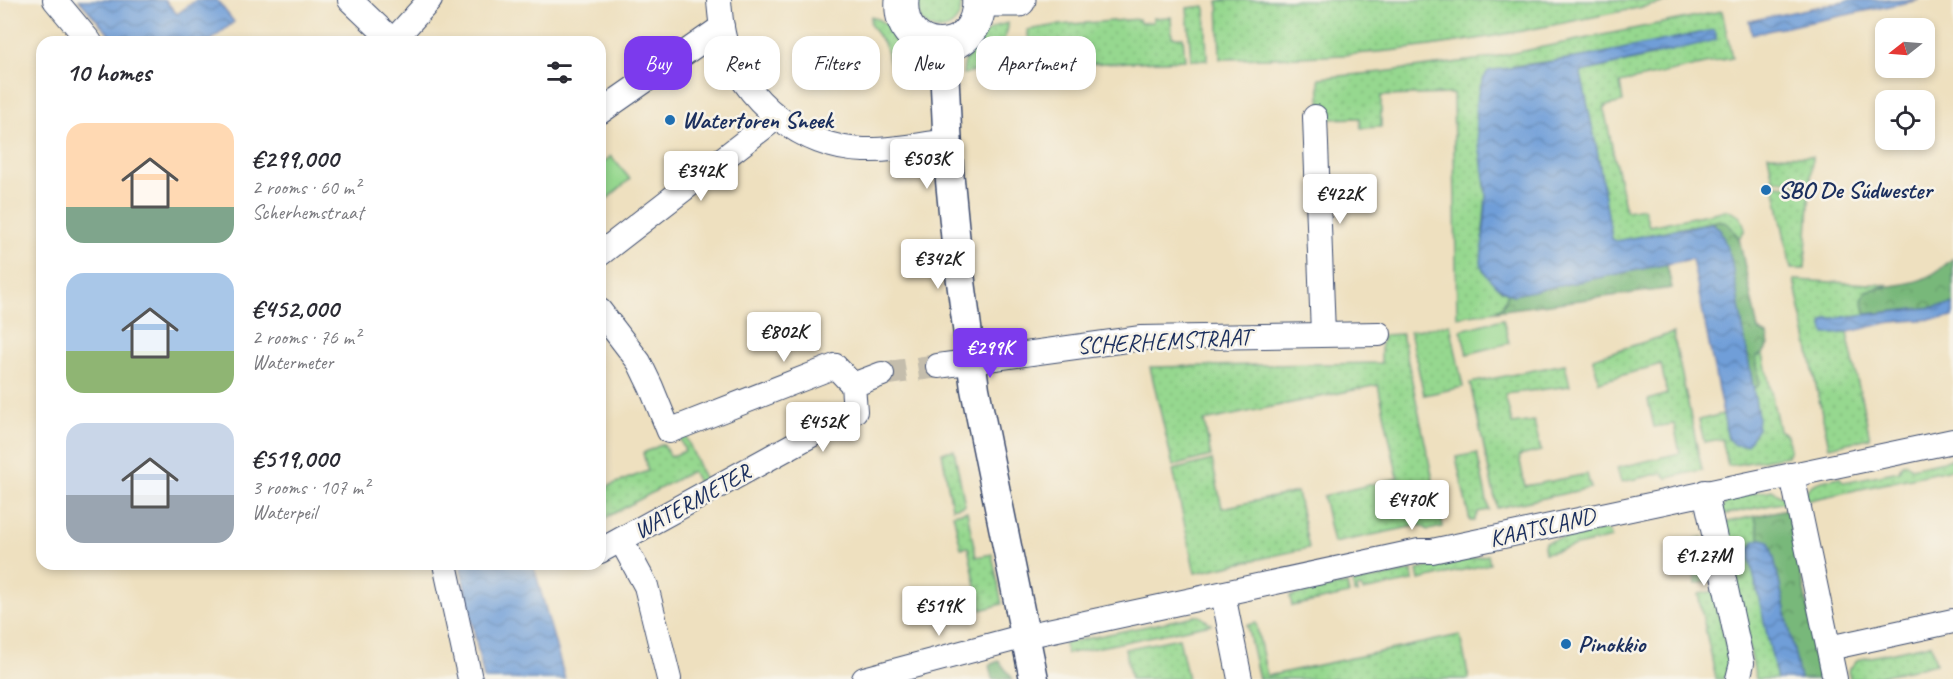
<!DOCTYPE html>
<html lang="en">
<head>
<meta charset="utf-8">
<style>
  body { margin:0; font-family:Caveat,sans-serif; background:#f2f2f3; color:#2b2b33; height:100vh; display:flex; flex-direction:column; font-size:22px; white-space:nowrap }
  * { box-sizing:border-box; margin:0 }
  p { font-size:20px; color:#7c7c81 }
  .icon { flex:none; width:33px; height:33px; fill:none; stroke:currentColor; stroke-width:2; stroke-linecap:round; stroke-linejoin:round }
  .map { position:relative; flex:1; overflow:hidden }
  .panel { position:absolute; left:36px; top:36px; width:570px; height:534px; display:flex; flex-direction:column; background:#fff; border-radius:18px; box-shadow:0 3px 9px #0003 }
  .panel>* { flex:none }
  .banner { position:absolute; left:624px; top:36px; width:570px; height:54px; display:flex; gap:12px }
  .needle { width:39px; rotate:253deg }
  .controls { position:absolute; left:1875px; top:18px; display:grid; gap:12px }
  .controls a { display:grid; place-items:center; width:60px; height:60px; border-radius:12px; background:#fff; box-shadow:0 3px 9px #0003; font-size:30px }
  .price { position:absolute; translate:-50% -51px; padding:0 14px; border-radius:6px; background:#fff; color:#222; font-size:20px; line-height:39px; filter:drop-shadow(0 2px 3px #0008) }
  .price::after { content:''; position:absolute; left:50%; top:36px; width:18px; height:14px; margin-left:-9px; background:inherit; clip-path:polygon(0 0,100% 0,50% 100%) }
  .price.selected { background:#7c3aed; color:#fff }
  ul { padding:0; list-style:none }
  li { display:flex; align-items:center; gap:18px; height:150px; padding:0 30px }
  li span { display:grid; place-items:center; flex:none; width:168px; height:120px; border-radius:18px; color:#555 }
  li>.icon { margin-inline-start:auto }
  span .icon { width:72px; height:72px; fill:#fffc; stroke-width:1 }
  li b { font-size:26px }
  h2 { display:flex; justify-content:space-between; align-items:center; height:72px; padding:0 30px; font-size:26px }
  .chip { padding:0 21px; border-radius:18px; background:#fff; box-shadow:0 3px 9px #0003; font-size:21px; line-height:54px }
  .chip.selected { background:#7c3aed; color:#fff }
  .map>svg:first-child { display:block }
  .grass { fill:url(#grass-dots); stroke:#588476; stroke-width:1.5 }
  .forest { fill:url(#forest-crowns); stroke:#4a746c; stroke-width:1.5 }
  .park { fill:#96d88f; stroke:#588476; stroke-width:1.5 }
  .water { fill:url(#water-waves); stroke:#45669b; stroke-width:1.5 }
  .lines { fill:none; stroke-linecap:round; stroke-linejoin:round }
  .minor-tunnel { stroke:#c4bdac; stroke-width:24; stroke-dasharray:24 12; stroke-linecap:butt }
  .minor-casing { stroke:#3b4a6d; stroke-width:26 }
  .tertiary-casing { stroke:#3b4a6d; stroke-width:31 }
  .secondary-casing { stroke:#3b4a6d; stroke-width:35 }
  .minor { stroke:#fff; stroke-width:24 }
  .tertiary { stroke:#fff; stroke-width:28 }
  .secondary { stroke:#fff; stroke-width:33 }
  .poi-dot { fill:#1f6fb2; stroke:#f7f3e8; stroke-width:2 }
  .labels { text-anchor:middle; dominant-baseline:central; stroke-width:5; stroke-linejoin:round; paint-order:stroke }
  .poi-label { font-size:24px; font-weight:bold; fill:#1b2f5e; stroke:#f7f3e8; text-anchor:start }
  .street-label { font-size:24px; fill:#1b2f5e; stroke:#f7f3e8 }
</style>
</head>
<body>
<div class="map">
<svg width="1953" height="679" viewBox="0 0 1953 679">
  <defs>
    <pattern id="grass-dots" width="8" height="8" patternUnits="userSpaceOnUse" patternTransform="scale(1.5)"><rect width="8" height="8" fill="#96d88f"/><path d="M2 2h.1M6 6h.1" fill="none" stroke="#81ba7e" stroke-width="1.8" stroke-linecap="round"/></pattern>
    <pattern id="forest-crowns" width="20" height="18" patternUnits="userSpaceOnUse" patternTransform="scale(1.5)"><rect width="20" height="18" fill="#78b87a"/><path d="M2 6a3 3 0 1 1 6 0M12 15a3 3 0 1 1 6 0" fill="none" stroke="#629667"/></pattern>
    <pattern id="water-waves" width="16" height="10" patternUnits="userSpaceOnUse" patternTransform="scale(1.5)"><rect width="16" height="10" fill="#6f9ed8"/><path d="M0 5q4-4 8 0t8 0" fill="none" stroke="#5a81b2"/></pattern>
  </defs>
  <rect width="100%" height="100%" fill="#f7f3e8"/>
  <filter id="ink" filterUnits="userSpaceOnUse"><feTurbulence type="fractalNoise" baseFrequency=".0167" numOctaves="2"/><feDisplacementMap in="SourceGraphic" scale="12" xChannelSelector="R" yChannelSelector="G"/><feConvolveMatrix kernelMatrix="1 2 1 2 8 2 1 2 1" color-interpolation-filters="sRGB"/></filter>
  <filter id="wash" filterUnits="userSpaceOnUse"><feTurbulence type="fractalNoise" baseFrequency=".008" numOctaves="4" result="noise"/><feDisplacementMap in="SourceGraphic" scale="24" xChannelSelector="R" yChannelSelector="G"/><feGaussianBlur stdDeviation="1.35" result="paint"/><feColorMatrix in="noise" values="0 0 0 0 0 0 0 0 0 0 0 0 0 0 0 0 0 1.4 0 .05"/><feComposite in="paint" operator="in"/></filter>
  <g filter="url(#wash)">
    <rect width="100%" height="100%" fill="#eee0bf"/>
    <g class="grass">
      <path d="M919,0h41c4,16 -8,32 -25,29 -5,-1 -10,-5 -14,-8l-4,-18z"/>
      <path d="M1226,0h451c-95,19 -191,41 -288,51 -56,6 -113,7 -169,8l-2,-57z"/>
      <path d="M1205,6l2,54h-16l-4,-52z"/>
      <path d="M1722,11l10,47 -112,25 3,19 -17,4 -2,3 22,102 18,-3 5,18 78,-16c12,2 16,9 18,20l-6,8 -8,-11 -16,-6 -99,20 -4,-2 -15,-89 -16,-76 1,-2 70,-16 62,-26 -125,26 -76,10 -37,53 10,76 -3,34v42l18,19 7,3 -5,13 -7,5 -39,6 -4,-223 -72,2v31l-20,1 -1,-10 -34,1 -5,-5 -2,-36 63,-6 101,-13z"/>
      <path d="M871,16c23,9 43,36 49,60l-17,1 -10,-5 -9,-28 -14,-20z"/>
      <path d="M1171,17l1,20h11l2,23 -102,4 -32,5 -19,-3 2,-3 -7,-33 31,-5 81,-6 1,4 13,-1v-4z"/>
      <path d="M1008,23c1,19 -26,50 -45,51 1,-24 22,-47 45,-51z"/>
      <path d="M1768,155l44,1 -1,26 -38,-2z"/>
      <path d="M1774,185l36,2 -5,82h-14z"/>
      <path d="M1794,280l95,5 -22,6 -5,9 4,14 -39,5 4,15 16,-1 23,105 -41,9z"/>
      <path d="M1450,324l13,63 -39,8 -14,-64z"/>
      <path d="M1673,333l29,137 -35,8 -5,-5 -41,9 -4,-14 63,-15 -6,-29 -20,3 -6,-27 19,-6 -6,-30 -62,18 -6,-24z"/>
      <path d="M1402,334l41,193 -15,3 -8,-5 -87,18 -10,-47 75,-18 -20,-93 -174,36 7,35 -38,10 -23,-99 231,-4v-19l2,-9z"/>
      <path d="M1763,354l16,76 8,5 3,14 -3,7 -59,10 -6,-27 -18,3 -5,-22 24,-6 5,25 30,-23 -5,-27 5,-3 1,-4 -3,-26z"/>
      <path d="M1565,364l5,22 -65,8 7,30 22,-3 7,30 -22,5 6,30 62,-12 4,14 -94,20 -27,-125z"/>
      <path d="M685,434l21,49 -6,3 -8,-15 -92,50v-32l48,-18 -5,-18 20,-9 7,13 15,-6 -6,-14z"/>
      <path d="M954,450l11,55 -13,3 -10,-56z"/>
      <path d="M1477,453l12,57 -11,2 -4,9h-4l-14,-64z"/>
      <path d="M1953,459v10l-148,32c-2,-20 20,-20 34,-24l5,5 55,-11 3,-7 5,-1 4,5z"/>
      <path d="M1212,460l10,48 75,-16 12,56 -114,25 -22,-103z"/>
      <path d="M1772,490l11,7 3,5 -65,13c0,-22 34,-21 51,-25z"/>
      <path d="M967,511l9,46 16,-3 10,50 -21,6 -13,-63 -7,1 -8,-34z"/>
      <path d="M1755,516l5,24 -5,1 -5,7v11l27,120h-21l-33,-156z"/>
      <path d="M1605,529l4,3 3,6 -67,15 -1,-7 1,-4z"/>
      <path d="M1703,537l9,43 -16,4 -9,-43z"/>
      <path d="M1488,555l2,9 -71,16 -2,-10z"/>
      <path d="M1412,571l1,10 -50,10 -2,-4 -4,1 1,5h-4l-1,-10z"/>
      <path d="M1347,584l2,10 -57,12 -2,-10z"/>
      <path d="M1714,591l17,77 -8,11h-7l-18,-85z"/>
      <path d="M1195,616h5l11,8 -144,30 -3,-10 2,-1z"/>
      <path d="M1256,623l11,53 193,-41 9,44h-210l-12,-54z"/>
      <path d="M1179,638l9,41h-57l-6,-30z"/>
      <path d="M1931,644l5,20 -69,15h-17l-2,-8 9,-11z"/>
    </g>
    <g class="forest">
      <path d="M1715,221h8l8,6 8,11 19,92 9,5 2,10 -6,9 -7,2 3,26 -1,4 -5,3 -22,-130 -11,-30 -8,-6z"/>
      <path d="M1953,258v47l-87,9 -4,-14 5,-9c20,-6 44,-5 62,-15 9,-4 17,-12 24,-18z"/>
      <path d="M1667,264l5,24 -176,23 7,-5 5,-13 5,2z"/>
      <path d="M1787,509l36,170h-23l-26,-121 -12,-19 -2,1 -5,-24z"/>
      <path d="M999,661l14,18h-21l-3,-14z"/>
    </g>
    <g class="park">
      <path d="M611,156l19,23 -30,26v-39z"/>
      <path d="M1503,319l6,24 -42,11 -6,-24z"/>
    </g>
    <g class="water">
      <path d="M79,0h86l12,14 19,-14h21l17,22 -25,20h-93z"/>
      <path d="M1850,0h69l-167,34 -3,-13z"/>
      <path d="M1714,30l2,4v6l-134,32 -1,2 16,76 15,89 4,2 96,-18 8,6 11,30 27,157 -1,13 -10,16c-8,1 -14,1 -19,-6l-36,-180 -179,36c-13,-5 -27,-16 -32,-30 1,-23 5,-46 5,-69 0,-43 -25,-85 2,-125l101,-15z"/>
      <path d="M1953,305v12l-5,1c-20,2 -42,2 -62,5 -20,4 -40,12 -61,11l-3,-11 5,-4z"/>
      <path d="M1762,539l7,2 5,17 26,121h-23l-27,-120v-11l5,-7z"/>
      <path d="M460,564h82l-8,3 31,112h-81z"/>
    </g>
  </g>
  <g filter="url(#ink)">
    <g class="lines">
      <path class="minor-tunnel" d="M882,374l56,-8"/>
      <defs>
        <g id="minor">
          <path d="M55,0l35,42"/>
          <path d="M350,0l43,41"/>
          <path d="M719,0c1,14 2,28 6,41 18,60 77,107 139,109 28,1 55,-5 82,-9"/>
          <path d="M392,42l38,-42"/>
          <path d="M600,112l122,-85"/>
          <path d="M1315,117l8,217"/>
          <path d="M600,254l177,-137"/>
          <path d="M600,311l39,51 12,25 18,44 166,-65 18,19"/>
          <path d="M938,366l203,-28 238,-4"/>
          <path d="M1792,475l43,204"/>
          <path d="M1705,492l37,171 -4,16"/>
          <path d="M621,540l25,46 23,93"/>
          <path d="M600,551l255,-140 -2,-26 29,-11"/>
          <path d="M445,564l25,115"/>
          <path d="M1223,594l17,85"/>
          <path d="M1829,648l124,-27"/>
          <path d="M864,679l161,-43 394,-85h13l521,-110"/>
        </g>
        <path id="tertiary" d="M943,46l6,124 7,73 19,146 59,290"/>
        <g id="secondary">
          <path d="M902,0c-5,58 77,63 77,0"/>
          <path d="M979,0h40"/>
        </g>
      </defs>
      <use href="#minor" class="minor-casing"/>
      <use href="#tertiary" class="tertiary-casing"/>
      <use href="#secondary" class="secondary-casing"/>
      <use href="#minor" class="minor"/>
      <use href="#tertiary" class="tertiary"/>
      <use href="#secondary" class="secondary"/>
    </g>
  </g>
  <g class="poi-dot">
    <circle cx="670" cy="120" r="6"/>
    <circle cx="1766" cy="190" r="6"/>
    <circle cx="1566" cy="644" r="6"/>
  </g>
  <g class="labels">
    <g class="poi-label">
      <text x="682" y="120">Watertoren Sneek</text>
      <text x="1778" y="190">SBO De Súdwester</text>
      <text x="1578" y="644">Pinokkio</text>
    </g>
    <g class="street-label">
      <text transform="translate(1164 341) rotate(-3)">SCHERHEMSTRAAT</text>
      <text transform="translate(692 501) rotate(-29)">WATERMETER</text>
      <text transform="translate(1542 527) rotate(-13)">KAATSLAND</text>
    </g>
  </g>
</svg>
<div class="controls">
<a><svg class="needle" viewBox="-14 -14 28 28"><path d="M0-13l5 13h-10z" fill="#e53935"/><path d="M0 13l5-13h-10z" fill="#7c7c81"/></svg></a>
<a><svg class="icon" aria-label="locate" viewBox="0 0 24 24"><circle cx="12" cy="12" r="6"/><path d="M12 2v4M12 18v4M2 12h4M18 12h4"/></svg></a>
</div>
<b class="price" style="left:927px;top:190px">€503K</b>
<b class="price" style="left:701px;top:202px">€342K</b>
<b class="price" style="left:1340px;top:225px">€422K</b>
<b class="price" style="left:938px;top:290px">€342K</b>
<b class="price" style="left:784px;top:363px">€802K</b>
<b class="price selected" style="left:990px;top:379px">€299K</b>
<b class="price" style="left:823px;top:453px">€452K</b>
<b class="price" style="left:1412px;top:531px">€470K</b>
<b class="price" style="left:1704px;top:587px">€1.27M</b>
<b class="price" style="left:939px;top:637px">€519K</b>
<div class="banner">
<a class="chip selected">Buy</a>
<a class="chip">Rent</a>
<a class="chip">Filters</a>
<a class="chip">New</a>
<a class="chip">Apartment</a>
</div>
<section class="panel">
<h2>10 homes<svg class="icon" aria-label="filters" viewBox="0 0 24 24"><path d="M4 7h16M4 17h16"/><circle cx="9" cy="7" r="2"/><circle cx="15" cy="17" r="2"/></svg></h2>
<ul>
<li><span style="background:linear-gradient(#ffd9b3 70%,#7fa58c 0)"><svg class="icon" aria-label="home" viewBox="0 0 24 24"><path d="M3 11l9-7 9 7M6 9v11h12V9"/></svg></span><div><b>€299,000</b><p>2 rooms · 60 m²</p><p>Scherhemstraat</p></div></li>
<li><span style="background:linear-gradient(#a9c7e8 65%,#8fb573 0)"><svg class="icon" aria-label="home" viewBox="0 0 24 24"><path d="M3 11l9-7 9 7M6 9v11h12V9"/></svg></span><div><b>€452,000</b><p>2 rooms · 76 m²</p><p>Watermeter</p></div></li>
<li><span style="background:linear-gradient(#c9d6e8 60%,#9aa5b1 0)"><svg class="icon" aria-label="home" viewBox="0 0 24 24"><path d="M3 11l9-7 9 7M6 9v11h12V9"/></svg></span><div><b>€519,000</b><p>3 rooms · 107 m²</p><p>Waterpeil</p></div></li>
</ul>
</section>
</div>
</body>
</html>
